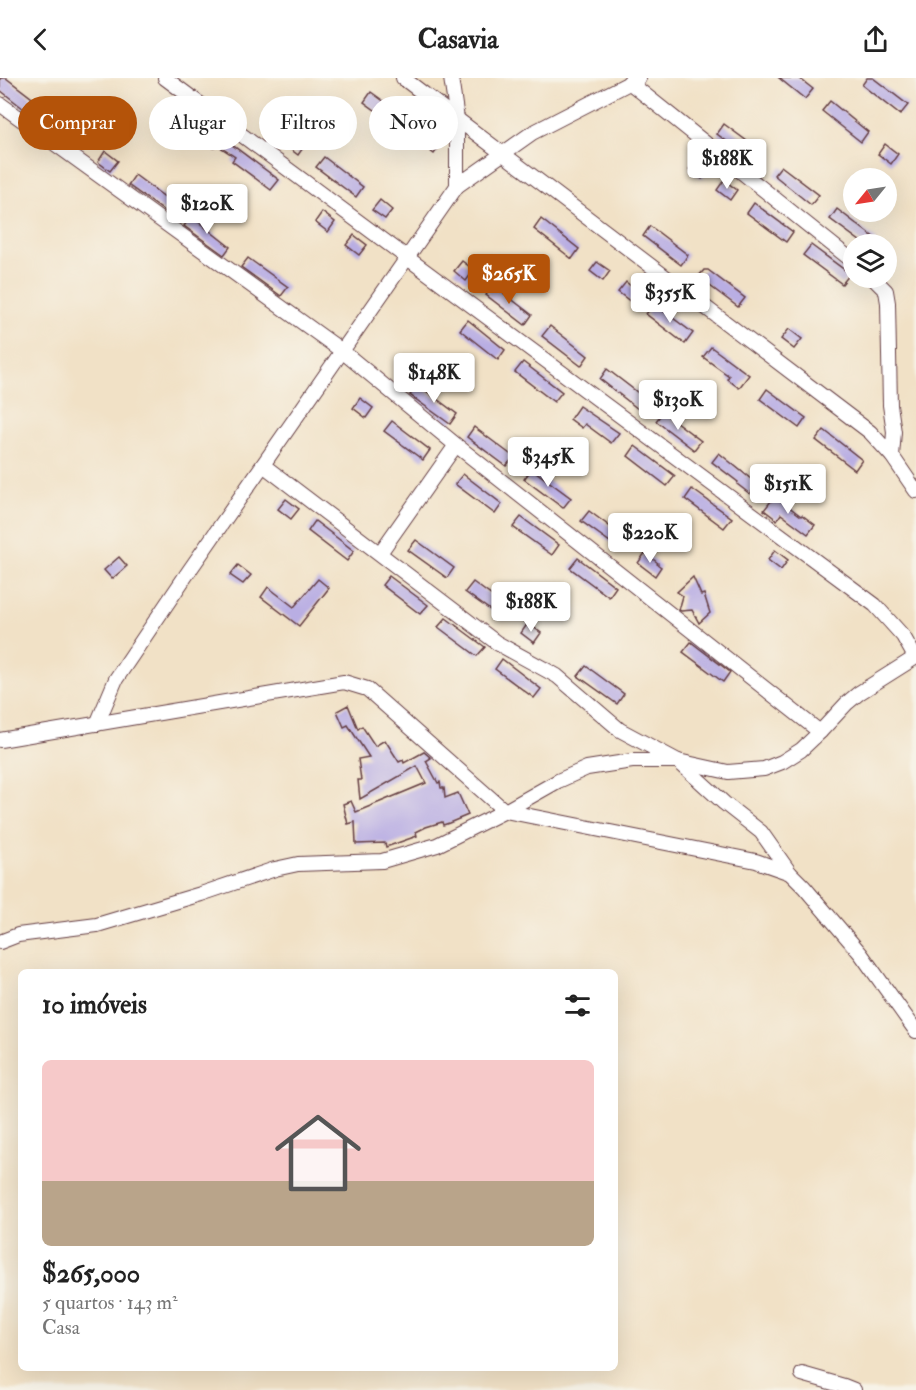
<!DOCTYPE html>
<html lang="pt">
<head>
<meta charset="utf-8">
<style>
  body { margin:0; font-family:"IM FELL Double Pica",serif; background:#f6f6f6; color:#222; height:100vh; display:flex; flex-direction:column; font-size:22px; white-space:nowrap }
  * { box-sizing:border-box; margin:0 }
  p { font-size:20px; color:#767676 }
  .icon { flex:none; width:33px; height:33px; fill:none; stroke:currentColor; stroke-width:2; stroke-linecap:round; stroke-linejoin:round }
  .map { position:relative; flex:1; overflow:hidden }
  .sheet { position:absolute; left:18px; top:891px; width:600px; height:402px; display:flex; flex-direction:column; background:#fff; border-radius:9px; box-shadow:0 6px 24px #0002 }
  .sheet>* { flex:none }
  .hud { position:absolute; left:18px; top:18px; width:600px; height:54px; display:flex; gap:12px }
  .needle { width:39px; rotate:240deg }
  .buttons { position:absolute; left:843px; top:90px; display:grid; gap:12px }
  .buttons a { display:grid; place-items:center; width:54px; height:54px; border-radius:50%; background:#fff; box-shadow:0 6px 24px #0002; font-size:30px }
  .price { position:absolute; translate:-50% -51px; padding:0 14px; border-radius:6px; background:#fff; color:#222; font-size:20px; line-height:39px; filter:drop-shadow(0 2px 3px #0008) }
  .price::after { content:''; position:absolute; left:50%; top:36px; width:18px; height:14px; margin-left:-9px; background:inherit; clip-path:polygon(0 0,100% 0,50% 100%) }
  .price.on { background:#b45309; color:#fff }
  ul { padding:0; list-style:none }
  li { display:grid; align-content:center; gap:12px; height:318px; padding:0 24px }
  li+li { border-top:2px solid #e0e0e0 }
  li span { display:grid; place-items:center; height:186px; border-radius:9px; color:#555 }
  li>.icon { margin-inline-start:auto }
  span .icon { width:108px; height:108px; fill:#fffc; stroke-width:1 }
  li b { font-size:26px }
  h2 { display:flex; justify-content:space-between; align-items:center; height:72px; padding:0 24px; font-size:26px }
  .chip { padding:0 21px; border-radius:27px; background:#fff; box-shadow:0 6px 24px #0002; font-size:21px; line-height:54px }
  .chip.on { background:#b45309; color:#fff }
  header { display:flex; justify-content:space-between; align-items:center; height:78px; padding:0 24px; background:#fff; font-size:27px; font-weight:700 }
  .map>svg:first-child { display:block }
  .building { fill:#b9aee3 }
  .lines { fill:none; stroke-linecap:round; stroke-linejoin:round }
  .minor-casing { stroke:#633c42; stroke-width:16 }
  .minor { stroke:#fff; stroke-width:14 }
</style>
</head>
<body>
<header><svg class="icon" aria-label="back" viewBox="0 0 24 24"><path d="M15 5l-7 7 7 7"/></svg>Casavia<svg class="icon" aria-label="share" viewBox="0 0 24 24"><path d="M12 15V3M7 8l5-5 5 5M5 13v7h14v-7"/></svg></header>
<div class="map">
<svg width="916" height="1312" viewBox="0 0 916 1312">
  <rect width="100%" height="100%" fill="#f7f3e8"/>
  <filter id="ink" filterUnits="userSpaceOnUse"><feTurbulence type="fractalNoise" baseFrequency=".0167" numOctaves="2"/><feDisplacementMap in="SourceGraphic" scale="12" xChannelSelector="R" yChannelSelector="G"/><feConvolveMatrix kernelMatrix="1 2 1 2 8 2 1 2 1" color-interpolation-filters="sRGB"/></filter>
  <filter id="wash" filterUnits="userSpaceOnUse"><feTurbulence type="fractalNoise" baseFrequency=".008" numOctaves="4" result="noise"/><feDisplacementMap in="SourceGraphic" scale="24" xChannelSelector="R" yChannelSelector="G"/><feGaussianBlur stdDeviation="1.35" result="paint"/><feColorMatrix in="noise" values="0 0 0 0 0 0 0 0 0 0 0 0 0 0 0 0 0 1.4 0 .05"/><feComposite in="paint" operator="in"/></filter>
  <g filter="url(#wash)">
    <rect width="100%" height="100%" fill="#f1e1c6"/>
    <g id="blocks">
      <g class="building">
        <path d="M0,0h6l26,20 -8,11 -24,-19z"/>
        <path d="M779,0h20l14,11 -8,10z"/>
        <path d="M867,0h6l35,27 -8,10 -38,-30z"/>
        <path d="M371,14l40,29 -7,10 -40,-29z"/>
        <path d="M830,23l38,31 -7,10 -39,-31z"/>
        <path d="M184,31l95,71 -8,10 -39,-29 3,-4 -18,-12 -3,3 -38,-29z"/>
        <path d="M51,34l13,9 -8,10 -13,-9z"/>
        <path d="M724,46l39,29 -7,10 -39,-29z"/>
        <path d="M428,56l13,10 -7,10 -13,-10z"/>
        <path d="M292,57l13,10 -7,10 -13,-10z"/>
        <path d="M885,66l13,10 -7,10 -13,-10z"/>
        <path d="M105,73l13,10 -8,10 -12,-9z"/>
        <path d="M324,79l39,30 -7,10 -40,-30z"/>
        <path d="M697,81l12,10 -7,10 -13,-10z"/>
        <path d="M781,88l38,29 -8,10 -37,-30z"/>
        <path d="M135,97l39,29 -7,9 -39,-28z"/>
        <path d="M724,102l13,10 -7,10 -13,-10z"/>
        <path d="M380,122l12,10 -7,9 -13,-9z"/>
        <path d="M754,125l39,29 -7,10 -39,-29z"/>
        <path d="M837,131l39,30 -4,5h-8l-34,-25z"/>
        <path d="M322,134l13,10 -7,10 -13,-10z"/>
        <path d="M191,138l39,31 -6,8 -40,-29z"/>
        <path d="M541,141l38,30 -7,10 -38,-30z"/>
        <path d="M650,148l38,29 -7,10 -38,-29z"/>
        <path d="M354,157l13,10 -8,10 -13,-10z"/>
        <path d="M811,167l39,29 -8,10 -39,-29z"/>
        <path d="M248,180l40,29 -7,9 -40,-29z"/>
        <path d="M462,183l12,9 -8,11 -12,-10z"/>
        <path d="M597,184l13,9 -7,10 -13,-10z"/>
        <path d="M704,192h4l37,28 -7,9 -40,-30z"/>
        <path d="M626,204l12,10 -7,10 -13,-10z"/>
        <path d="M493,207l39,30 -7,10 -39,-30z"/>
        <path d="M654,226l39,29 -8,11 -39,-30z"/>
        <path d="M468,242l37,30 -7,10 -38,-30z"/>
        <path d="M550,248l38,30 -7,10 -39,-30z"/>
        <path d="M789,251l13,10 -8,10 -13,-10z"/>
        <path d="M711,269l38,28 -10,13 -12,-9 2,-3 -26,-19z"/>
        <path d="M523,284l39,30 -8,10 -39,-30z"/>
        <path d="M607,291l39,30 -8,10 -38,-30z"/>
        <path d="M418,307l39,29 -7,10 -40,-29z"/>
        <path d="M767,311l39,29 -7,10 -39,-29z"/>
        <path d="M360,320l13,10 -7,10 -13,-10z"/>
        <path d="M579,328l40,27 -8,10 -26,-19 -3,4 -12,-9z"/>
        <path d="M663,334l38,29 -7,9 -38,-29z"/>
        <path d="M392,343l38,29 -7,10 -39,-29z"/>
        <path d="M474,349l40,30 -8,9 -39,-29z"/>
        <path d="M824,352l38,30 -7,10 -39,-30z"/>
        <path d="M635,368l40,30 -8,10 -39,-30z"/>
        <path d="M719,375l38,31 -7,10 -13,-10 1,-2 -26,-20z"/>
        <path d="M532,391l39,29 -8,10 -39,-29z"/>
        <path d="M463,396l39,30 -7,10 -40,-30z"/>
        <path d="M692,411l40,29 -8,10 -39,-29z"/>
        <path d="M775,418l26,20 1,-1 13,10 -7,9 -27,-20 -4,6 -13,-10z"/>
        <path d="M286,421l13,10 -8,10 -13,-10z"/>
        <path d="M589,433l39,29 -7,10 -40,-29z"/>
        <path d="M521,439l38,28 -7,10 -39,-28z"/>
        <path d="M315,443l39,30 -7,10 -39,-30z"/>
        <path d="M416,462l38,28 -7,10 -39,-28z"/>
        <path d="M775,472l13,10 -7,10 -13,-10z"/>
        <path d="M645,475l13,10 -1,1 4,3 -6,9 -17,-13z"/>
        <path d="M119,479l8,9 -15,13 -8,-9z"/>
        <path d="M578,480l38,29 -7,10 -39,-29z"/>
        <path d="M238,487l13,10 -8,9 -13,-9z"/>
        <path d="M389,498l39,29 -8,9 -38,-29z"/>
        <path d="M693,499l8,18 3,-1 6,19 -11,10 -7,-13 -11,1 -2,-1 4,-14 -6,-4z"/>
        <path d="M318,501l11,9 -30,38 -38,-29 7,-10 26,20z"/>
        <path d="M473,504l38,28 -7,10 -39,-28z"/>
        <path d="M446,540l39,29 -8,9 -39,-29z"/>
        <path d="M528,545l13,10 -7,10 -13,-10z"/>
        <path d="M691,564l39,30 -7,10 -40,-30z"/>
        <path d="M502,581l39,30 -7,9 -39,-29z"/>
        <path d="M586,588l38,28 -7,10 -39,-28z"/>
        <path d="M348,627l10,24 4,-3 13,20 10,-6 14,22 4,-2 1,3 20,-11 7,6 -5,3 12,22 2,-1 1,6h3l1,10 13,-5 10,22 -19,8 -6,2 -1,-3 -16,5 -10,5 1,4 -31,11 -1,-4 -29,1 -1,-22 -7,2 -5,-20 8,-3 5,11 70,-29 -9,-17 -57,33 -2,-19h3l-3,-21 11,-2 -21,-32 -4,2 -7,-16z"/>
      </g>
    </g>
  </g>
  <g filter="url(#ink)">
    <use href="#blocks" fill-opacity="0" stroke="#633c42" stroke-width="1.5"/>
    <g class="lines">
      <defs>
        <g id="minor">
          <path d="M165,0l710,527 28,31 12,21"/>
          <path d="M403,0l467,354 22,24 24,35"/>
          <path d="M451,0l6,41v67"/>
          <path d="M629,4l225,180"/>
          <path d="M0,26l342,247 114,94 364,287"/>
          <path d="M873,200l13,13 2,12 2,102 4,27 -2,24"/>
          <path d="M263,387l234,178 60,33 63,54 58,31 46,42 37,29 29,41"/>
          <path d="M380,475l76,-108"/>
          <path d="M97,646l19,-45 73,-108 268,-385 75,-53 107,-55"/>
          <path d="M0,662l344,-58 23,7 138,122 251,50 34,12 14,14 57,67 55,77"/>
          <path d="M0,864l18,-7 79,-10 104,-31 74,-25 23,-5 84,-3 55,-16 68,-34 53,-30 29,-13 45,-7h46l50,11 36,-3 18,-7 19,-12 19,-18 27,-29 12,-10 57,-36"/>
          <path d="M802,1296l42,12 10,4"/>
        </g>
      </defs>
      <use href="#minor" class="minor-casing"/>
      <use href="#minor" class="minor"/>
    </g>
  </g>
</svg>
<div class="buttons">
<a><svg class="needle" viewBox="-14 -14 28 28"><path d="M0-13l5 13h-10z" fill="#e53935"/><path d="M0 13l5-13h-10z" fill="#767676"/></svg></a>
<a><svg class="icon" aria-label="layers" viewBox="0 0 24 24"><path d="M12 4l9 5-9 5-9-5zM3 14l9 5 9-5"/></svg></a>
</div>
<b class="price" style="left:727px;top:112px">$188K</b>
<b class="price" style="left:207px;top:157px">$120K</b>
<b class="price on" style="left:509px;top:227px">$265K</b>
<b class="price" style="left:670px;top:246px">$355K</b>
<b class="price" style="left:434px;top:326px">$148K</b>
<b class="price" style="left:678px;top:353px">$130K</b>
<b class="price" style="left:548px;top:410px">$345K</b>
<b class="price" style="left:788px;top:437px">$151K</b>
<b class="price" style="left:650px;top:486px">$220K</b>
<b class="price" style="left:531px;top:555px">$188K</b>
<div class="hud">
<a class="chip on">Comprar</a>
<a class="chip">Alugar</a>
<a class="chip">Filtros</a>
<a class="chip">Novo</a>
</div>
<section class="sheet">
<h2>10 imóveis<svg class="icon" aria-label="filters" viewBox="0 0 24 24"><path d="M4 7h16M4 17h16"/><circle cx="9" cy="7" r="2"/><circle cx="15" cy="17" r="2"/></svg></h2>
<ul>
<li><span style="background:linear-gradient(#f6c9c9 65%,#b9a48a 0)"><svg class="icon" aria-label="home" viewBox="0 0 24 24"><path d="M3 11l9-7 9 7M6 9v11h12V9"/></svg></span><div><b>$265,000</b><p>5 quartos · 143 m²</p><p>Casa</p></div></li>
</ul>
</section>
</div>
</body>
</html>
